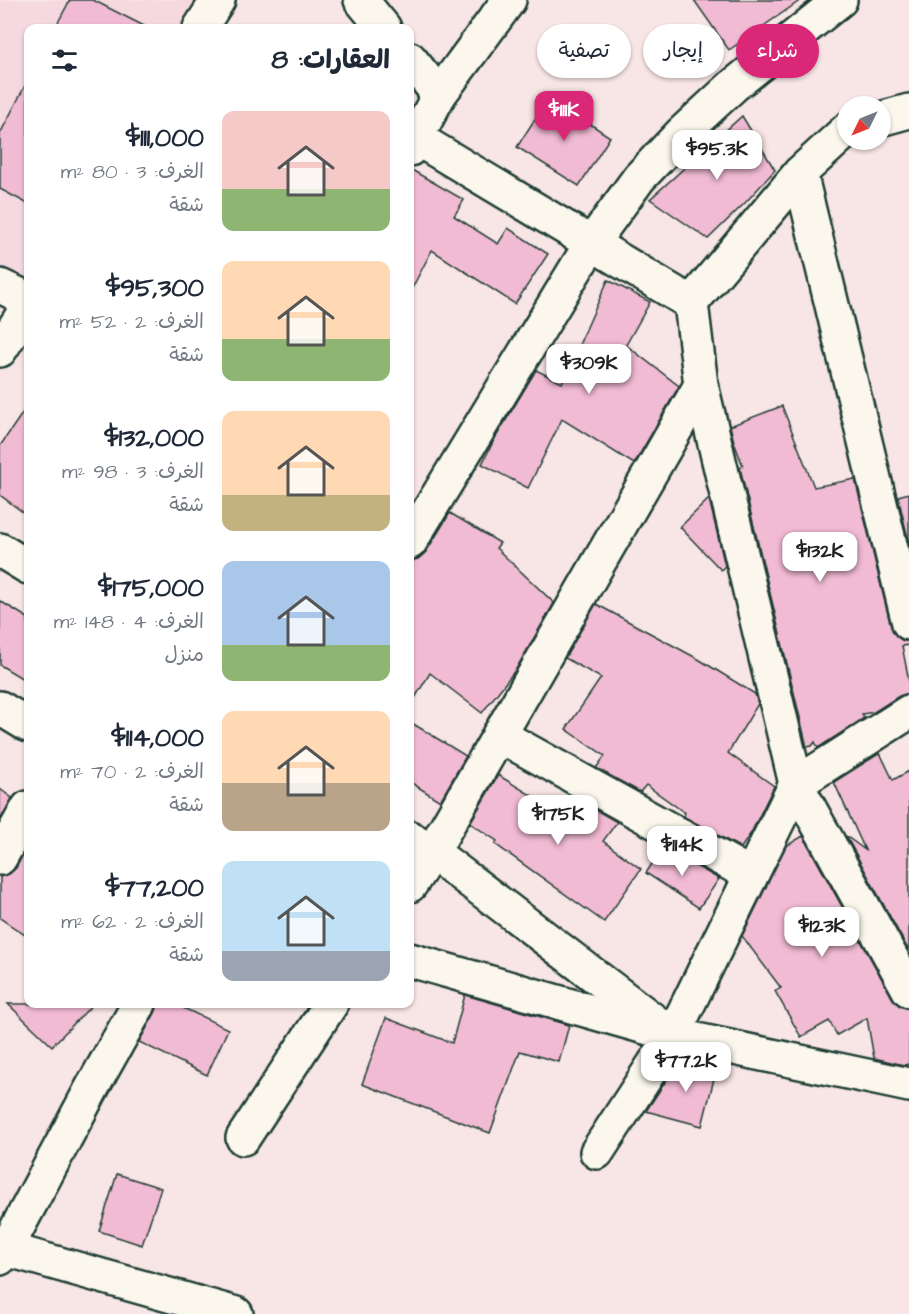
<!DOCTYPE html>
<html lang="ar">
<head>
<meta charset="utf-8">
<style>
  body { margin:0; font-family:"Architects Daughter","Playpen Sans Arabic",sans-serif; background:#f2f2f3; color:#1f2937; direction:rtl; height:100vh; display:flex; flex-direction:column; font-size:22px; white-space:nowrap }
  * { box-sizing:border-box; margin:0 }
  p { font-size:20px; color:#747a83 }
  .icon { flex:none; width:33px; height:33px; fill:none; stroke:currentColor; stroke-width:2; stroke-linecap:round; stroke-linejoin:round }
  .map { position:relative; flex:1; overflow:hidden; direction:ltr }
  .panel { position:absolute; left:24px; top:24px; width:390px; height:984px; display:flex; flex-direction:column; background:#fff; border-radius:12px; box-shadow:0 2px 4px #0004; direction:rtl }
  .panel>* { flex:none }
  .hud { position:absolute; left:432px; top:24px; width:387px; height:54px; direction:rtl; display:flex; gap:12px }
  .needle { width:39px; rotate:227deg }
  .fabs { position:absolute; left:837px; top:96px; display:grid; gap:12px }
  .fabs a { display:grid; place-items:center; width:54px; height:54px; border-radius:50%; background:#fff; box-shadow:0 2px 4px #0004; font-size:30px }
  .price { position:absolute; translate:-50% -51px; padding:0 14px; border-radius:12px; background:#fff; color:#222; font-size:20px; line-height:39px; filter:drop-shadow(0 2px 3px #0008) }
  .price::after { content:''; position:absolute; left:50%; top:36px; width:18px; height:14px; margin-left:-9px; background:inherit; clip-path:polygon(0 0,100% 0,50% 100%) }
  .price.active { background:#db2777; color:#fff }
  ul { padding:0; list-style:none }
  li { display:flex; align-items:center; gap:18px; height:150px; padding:0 24px }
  li span { display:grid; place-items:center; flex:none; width:168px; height:120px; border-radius:12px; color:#555 }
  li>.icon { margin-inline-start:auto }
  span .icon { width:72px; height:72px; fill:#fffc; stroke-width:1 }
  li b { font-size:26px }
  h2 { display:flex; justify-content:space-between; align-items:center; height:72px; padding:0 24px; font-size:26px }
  .pill { padding:0 21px; border-radius:27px; background:#fff; box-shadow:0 2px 4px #0004; font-size:21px; line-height:54px }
  .pill.active { background:#db2777; color:#fff }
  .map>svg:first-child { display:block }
  .built { fill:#f6d8e0 }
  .building { fill:#f2bbd4; stroke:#1f3d34; stroke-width:1.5 }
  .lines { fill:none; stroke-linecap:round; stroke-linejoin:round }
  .minor-casing { stroke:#1f3d34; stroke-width:38 }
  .minor { stroke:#fbf7ec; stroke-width:33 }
</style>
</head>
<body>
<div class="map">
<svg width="909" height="1314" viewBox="0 0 909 1314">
  <rect width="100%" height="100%" fill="#f8e5e5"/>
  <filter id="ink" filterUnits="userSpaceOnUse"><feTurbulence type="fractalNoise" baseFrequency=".0167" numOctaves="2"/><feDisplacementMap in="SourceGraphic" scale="12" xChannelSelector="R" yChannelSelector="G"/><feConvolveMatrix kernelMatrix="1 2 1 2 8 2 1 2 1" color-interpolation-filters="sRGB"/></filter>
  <g filter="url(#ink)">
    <path class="built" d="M0,0h218l-18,28h-172v271l-28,-13z"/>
    <g class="building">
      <path d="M70,0h23l55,28h-93z"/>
      <path d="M694,0h107l-72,50z"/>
      <path d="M28,80v124l-28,-15v-55z"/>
      <path d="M549,97l61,40 -31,49 -62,-39z"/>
      <path d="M742,116l33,54 -30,33 -37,36 -58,-40z"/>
      <path d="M410,169l54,31 -10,16 44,28 10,-16 40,26 -33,50 -83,-54 -22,42z"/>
      <path d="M608,280l42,22 -24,43 53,41 -45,78 -72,-45 -34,69 -46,-24 11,-22 43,-72 26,13z"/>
      <path d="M28,405v111l-28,-21v-49z"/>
      <path d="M782,406l32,81 41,-8 36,148 5,9 7,5h6v4l-7,1 7,35v12l-10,3 -25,16 -12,2 2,4 -46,30 -3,-6 -3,4 -5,1 -67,-279 3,-2 -9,-24 -4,-16z"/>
      <path d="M909,493v50l-11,-47z"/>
      <path d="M709,499l16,67 -4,4 -41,-43z"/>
      <path d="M450,513l50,30 -4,5 58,55 -38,66 -34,44 -52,-40 -20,33v-145l8,-2 8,-7z"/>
      <path d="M0,601l28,17v64l-28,-17z"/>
      <path d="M596,604l104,56 55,34 3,10 -30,49 46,33 -23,47 -10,15 -58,-32 2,-3 -39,-28 -6,7 -44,-24 9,-12 -39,-27 35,-51 -36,-20z"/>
      <path d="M410,722l56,34 -26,45 -30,-19z"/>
      <path d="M880,753l13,27 16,-9v180l-63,-115 19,14 -31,-68z"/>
      <path d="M498,775l77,47 12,-17 30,17 -14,19 38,28 -37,53 -109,-78 2,-3 -27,-18z"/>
      <path d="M0,789l12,9 -12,22z"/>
      <path d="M803,836l90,163 7,7 9,3v55l-5,1 -30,-7 -7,-40 -30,17 -8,-14 -28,16 -26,-46 6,-3 -39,-52 44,-90z"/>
      <path d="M28,845v92l-28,-19v-41l9,-3 7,-6z"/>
      <path d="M663,847l56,32 -20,29 -53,-35z"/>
      <path d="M465,995l104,30 -10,37 -39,-11 -30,82 -128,-49 24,-66 66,25z"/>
      <path d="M8,1004h85l-41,42z"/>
      <path d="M158,1004h17l53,25 -21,46 -68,-33 16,-29z"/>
      <path d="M681,1058l36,9 -15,59 -56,-15z"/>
      <path d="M117,1174l44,14 -19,57 -43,-14z"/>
    </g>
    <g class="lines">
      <defs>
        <g id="minor">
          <path d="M361,0l23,28"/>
          <path d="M200,28l18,-28"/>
          <path d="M410,59l29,36"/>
          <path d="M880,119l29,-8"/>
          <path d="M848,129l-48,44 -109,130 10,82 95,399 113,206"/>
          <path d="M416,138l275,165"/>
          <path d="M410,149l29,-54 70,-95"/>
          <path d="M800,173l109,450"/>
          <path d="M0,286l28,13"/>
          <path d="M0,350l28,-43"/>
          <path d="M410,542l181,-298 48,-66 43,-45 51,-47 107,-86"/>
          <path d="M0,550l28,17"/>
          <path d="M0,708l28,17"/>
          <path d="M499,735l252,140"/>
          <path d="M410,838l22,14 226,172"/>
          <path d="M0,858l28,-50"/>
          <path d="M410,885l22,-33 269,-467"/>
          <path d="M410,960l263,75 236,50"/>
          <path d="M243,1138l88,-134"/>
          <path d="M597,1152l76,-117 123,-251 113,-72"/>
          <path d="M6,1249l230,65"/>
          <path d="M0,1258l6,-9 87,-163 46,-82"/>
        </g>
      </defs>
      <use href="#minor" class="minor-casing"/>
      <use href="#minor" class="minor"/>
    </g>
  </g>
</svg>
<div class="fabs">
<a><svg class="needle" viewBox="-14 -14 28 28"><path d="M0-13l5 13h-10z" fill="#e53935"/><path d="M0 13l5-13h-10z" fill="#747a83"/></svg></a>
</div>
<b class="price active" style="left:564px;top:142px">$111K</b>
<b class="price" style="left:717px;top:181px">$95.3K</b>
<b class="price" style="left:589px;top:395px">$309K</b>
<b class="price" style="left:820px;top:583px">$132K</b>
<b class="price" style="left:558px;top:846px">$175K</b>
<b class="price" style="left:682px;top:877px">$114K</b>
<b class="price" style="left:822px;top:958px">$123K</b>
<b class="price" style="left:686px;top:1093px">$77.2K</b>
<div class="hud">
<a class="pill active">شراء</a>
<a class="pill">إيجار</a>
<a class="pill">تصفية</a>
</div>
<section class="panel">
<h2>العقارات: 8<svg class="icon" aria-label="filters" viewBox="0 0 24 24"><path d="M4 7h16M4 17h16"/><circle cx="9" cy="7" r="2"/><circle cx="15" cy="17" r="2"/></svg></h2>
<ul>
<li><span style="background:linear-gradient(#f6c9c9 65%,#8fb573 0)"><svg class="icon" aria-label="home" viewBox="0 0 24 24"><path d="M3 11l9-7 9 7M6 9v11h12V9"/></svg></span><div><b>$111,000</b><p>الغرف: 3 · 80 m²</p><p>شقة</p></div></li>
<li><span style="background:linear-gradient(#ffd9b3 65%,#8fb573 0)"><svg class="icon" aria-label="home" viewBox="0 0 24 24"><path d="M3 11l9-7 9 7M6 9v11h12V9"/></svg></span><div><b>$95,300</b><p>الغرف: 2 · 52 m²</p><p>شقة</p></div></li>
<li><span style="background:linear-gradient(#ffd9b3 70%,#c2b280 0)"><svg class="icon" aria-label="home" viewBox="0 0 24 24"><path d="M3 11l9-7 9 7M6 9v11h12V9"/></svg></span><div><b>$132,000</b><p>الغرف: 3 · 98 m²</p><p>شقة</p></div></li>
<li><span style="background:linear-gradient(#a9c7e8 70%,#8fb573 0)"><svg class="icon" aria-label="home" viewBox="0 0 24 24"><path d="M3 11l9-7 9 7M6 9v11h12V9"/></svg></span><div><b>$175,000</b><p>الغرف: 4 · 148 m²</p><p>منزل</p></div></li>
<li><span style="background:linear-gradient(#ffd9b3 60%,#b9a48a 0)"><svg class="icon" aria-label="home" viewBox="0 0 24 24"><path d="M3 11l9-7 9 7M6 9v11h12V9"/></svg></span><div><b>$114,000</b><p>الغرف: 2 · 70 m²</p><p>شقة</p></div></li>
<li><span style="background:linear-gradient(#bfe0f5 75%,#9aa5b1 0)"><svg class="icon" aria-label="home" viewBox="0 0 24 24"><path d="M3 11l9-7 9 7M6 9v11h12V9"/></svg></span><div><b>$77,200</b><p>الغرف: 2 · 62 m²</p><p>شقة</p></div></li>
</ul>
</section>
</div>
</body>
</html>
